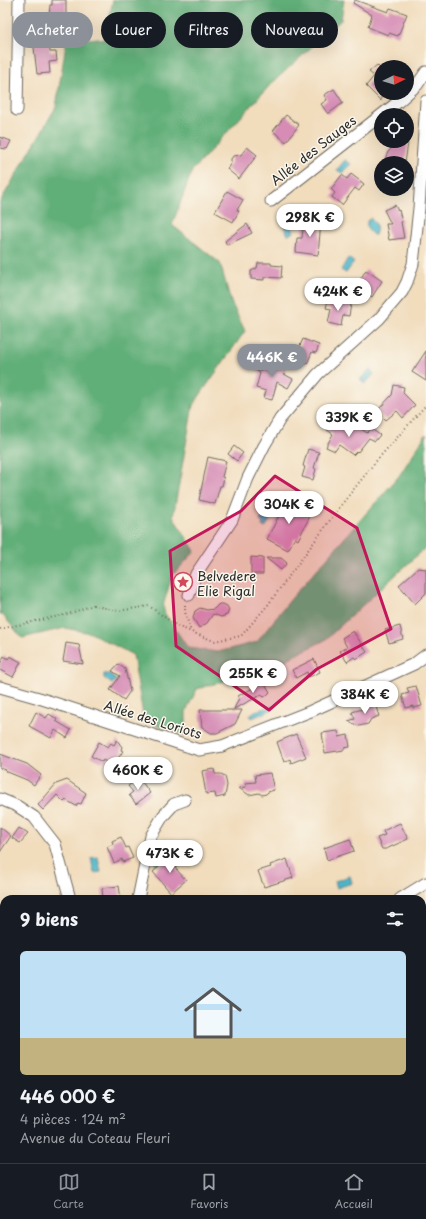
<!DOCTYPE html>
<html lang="fr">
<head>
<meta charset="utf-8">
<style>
  body { margin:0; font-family:"Playpen Sans",sans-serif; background:#242831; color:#f1f3f6; height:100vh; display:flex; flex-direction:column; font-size:15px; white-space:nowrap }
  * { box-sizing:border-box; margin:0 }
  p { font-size:13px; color:#9ea1a6 }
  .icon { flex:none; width:22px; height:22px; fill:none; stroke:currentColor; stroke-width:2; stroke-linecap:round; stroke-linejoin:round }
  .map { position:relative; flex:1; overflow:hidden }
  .panel { position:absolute; left:0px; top:895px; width:426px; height:268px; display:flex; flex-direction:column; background:#171b24; border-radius:12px 12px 0 0; box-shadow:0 4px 16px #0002 }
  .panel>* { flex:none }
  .top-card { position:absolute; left:12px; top:12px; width:402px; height:36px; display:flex; gap:8px }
  .needle { width:26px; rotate:85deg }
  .buttons { position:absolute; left:374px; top:60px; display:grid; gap:8px }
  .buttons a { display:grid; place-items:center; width:40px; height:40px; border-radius:50%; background:#171b24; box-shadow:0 4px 16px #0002; font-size:20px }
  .price { position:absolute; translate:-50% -34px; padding:0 9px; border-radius:14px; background:#fff; color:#222; font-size:13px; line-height:26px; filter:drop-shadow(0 1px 2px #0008) }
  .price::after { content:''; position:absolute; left:50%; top:24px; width:12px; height:9px; margin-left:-6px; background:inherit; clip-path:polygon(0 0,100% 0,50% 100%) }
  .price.active { background:#8c9099; color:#fff }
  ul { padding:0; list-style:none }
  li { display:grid; align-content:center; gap:8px; height:212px; padding:0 20px }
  li span { display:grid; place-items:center; height:124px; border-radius:6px; color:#555 }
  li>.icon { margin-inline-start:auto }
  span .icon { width:72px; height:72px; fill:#fffc; stroke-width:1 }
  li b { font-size:17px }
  h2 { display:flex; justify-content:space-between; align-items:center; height:48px; padding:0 20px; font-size:17px }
  .tag { padding:0 14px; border-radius:18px; background:#171b24; box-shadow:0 4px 16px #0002; font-size:14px; line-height:36px }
  .tag.active { background:#8c9099; color:#fff }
  .tabs { display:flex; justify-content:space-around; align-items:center; height:56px; border-top:1px solid #363941; background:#171b24; font-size:11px; color:#9ea1a6 }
  .tabs a { display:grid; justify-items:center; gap:2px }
  .tabs .active { color:#8c9099 }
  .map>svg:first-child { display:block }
  .forest { fill:#60ae78; stroke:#466c52 }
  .water { fill:#4cb6c9; stroke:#3c707a }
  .building { fill:#d68cb5 }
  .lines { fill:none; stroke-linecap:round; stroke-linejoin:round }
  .minor-casing { stroke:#70695e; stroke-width:13 }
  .path { stroke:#70695e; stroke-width:2; stroke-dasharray:1 3; stroke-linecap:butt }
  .minor { stroke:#fff; stroke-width:11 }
  .marked { fill:#c2185b; fill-opacity:0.2; stroke:#c2185b; stroke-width:3; stroke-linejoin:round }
  .labels { text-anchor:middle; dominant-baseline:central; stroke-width:3; stroke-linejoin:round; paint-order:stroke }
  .street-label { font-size:13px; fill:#2b2b2b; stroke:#fbf7ec }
  .poi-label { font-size:13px; fill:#2b2b2b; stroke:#fbf7ec; text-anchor:start }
</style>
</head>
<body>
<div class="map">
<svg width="426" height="1163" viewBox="0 0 426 1163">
  <rect width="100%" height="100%" fill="#fbf7ec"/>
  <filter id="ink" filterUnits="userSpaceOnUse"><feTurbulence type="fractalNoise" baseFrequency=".025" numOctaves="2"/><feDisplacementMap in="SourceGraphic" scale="8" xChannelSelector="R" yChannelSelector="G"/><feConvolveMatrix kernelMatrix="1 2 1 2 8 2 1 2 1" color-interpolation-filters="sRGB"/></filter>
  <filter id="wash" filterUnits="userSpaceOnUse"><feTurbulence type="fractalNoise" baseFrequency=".012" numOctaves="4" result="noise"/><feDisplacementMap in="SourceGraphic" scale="16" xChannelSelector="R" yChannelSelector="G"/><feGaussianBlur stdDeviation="0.9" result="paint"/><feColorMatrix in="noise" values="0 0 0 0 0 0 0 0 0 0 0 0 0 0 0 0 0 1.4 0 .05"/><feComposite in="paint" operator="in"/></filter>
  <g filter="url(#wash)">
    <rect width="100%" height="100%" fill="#f1dcbc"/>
    <g class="forest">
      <path d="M113,0h231l-3,20 -71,65 -78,86 -20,54 48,38 11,39 14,29 -52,74 -20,112 22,34 -23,25 -9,30 2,8 23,34 30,4 39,-10 34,-43 108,-123 27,-42v113l-101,93 -53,27 -75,22 -11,22v24l-42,-14 -11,-66 -42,-22 -26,-5 -43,10 -20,-24h-2v-412l56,-95 11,-69 38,1z"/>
      <path d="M422,1033l4,1v129h-185l-2,-4h183z"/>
      <path d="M0,1140l4,8v11h5l2,4h-11z"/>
    </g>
    <g class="water">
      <path d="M345,160l6,4 -3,4 -1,-1 -5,6 -5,-3z"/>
      <path d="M370,218c6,4 8,10 5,17h-2c-4,-4 -7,-7 -6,-14z"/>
      <path d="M289,221l5,11 -6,3 -5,-12z"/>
      <path d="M348,258l6,4 -8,11 -5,-3z"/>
      <path d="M370,369l4,5 -9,10 -5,-4z"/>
      <path d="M343,408l5,3 -8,12 -5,-4z"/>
      <path d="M268,508l7,4 -10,16 -3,-2 1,-3 -3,-2z"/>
      <path d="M104,674h6l6,6 -4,4 -8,-6z"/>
      <path d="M272,706l1,3 -21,9 -2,-3 5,-4z"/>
      <path d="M163,848l5,7 -11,10 -5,-6z"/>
      <path d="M98,857l3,15 -7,1 -3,-15z"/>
      <path d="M350,876l2,7 -15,5 -2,-7z"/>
      <path d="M0,969h4l-1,16h-3z"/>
    </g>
    <g id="blocks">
      <g class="building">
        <path d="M52,0h14v18h-17l1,-13h2z"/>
        <path d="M355,0l33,12 2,-4 17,6 -9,22 -9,-3 -1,2 -20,-8 4,-12 -19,-12z"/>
        <path d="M48,37l2,15h6l1,9 -8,1 1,11 -13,1 -4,-35z"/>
        <path d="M377,65l4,4v32l-15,-15 8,-10 -5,-4z"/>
        <path d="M334,89l9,14 -15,11 -7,-10 6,-4 -3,-5z"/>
        <path d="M286,115l13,10 -13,17 -13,-11z"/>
        <path d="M0,137l11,4 -4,8 -7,-1z"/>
        <path d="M403,143h5l-3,20 -20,-4 3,-7 4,-4z"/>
        <path d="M247,147l10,8 -18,24 -12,-10 4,-6v-4l2,-3 8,-1z"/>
        <path d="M351,174l13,10 -5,7 -4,-3 -13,17 -10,-8 3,-4 -4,-4 11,-14 5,4z"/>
        <path d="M227,191l16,9 -6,10 2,1 -6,11 -18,-10z"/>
        <path d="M395,205l3,6 1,-1 3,12h-1l3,16 -15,2 -3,-16h5l-7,-14z"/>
        <path d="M304,220l17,2 -3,33 -22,-3 1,-14h5z"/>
        <path d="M247,224l5,9 -25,12 -2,-4z"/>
        <path d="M258,263h13v2l11,1 -1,12 -17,-1v3l-13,-1v-8l6,-3z"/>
        <path d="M366,270l16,11 -10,16 -16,-11z"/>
        <path d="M328,300l23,4 -2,12 -6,-1 -2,11 -13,-3 3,-14 -5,-1z"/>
        <path d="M303,339l16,6 -3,8 -4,-1 -5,12 -13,-5z"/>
        <path d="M426,351v30l-14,-9z"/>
        <path d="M263,357l23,13 -2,4 9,5 -5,9 -11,-6 -5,18 -8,-2 2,-7 -10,-3 4,-15 -4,-3 1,-1 4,1 1,-4 -3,-1z"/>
        <path d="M394,385l10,2 -1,6 12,12 -12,13 -6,-7 -11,9 -9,-9 15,-16z"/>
        <path d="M333,421l16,10 5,-7 13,9 4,-4 9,6 -5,6 -6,-3 -11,14 -1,-1 -4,4 -14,-10 -4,6 -9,-4 7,-13 -6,-4z"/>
        <path d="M234,446l9,7 -6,8 -9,-7z"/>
        <path d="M308,449l11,3 -5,16 2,1 -3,11 -11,-3 3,-10 -2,-1z"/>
        <path d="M208,457l18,4 -4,16 2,1 -2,8h-2l-5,18 -16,-4z"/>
        <path d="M288,498l18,9 -4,7 7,4 -11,22 -3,-2 -7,12 -21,-11z"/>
        <path d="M251,557l12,1v16h-12z"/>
        <path d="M266,558h15l6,5 -6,7z"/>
        <path d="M418,568l8,1v24l-11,11 -16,-19z"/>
        <path d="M219,604h4l4,2 2,4 -2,5 -6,2 -8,-3 -6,9 -8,5 -6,-10 2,-7 5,-3 7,2 7,-1z"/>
        <path d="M400,626l3,13 -14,4 -4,-13z"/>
        <path d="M353,631l14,21 -11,7 -2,-2 -7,5 -7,-11 7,-4 -5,-9z"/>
        <path d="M66,643l13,2 4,19 -20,-3z"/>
        <path d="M4,656l4,3 2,-3 11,6 -8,15 -13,-7v-6z"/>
        <path d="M314,659l6,13 -11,5 -2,-5 -11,6 -4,-8z"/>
        <path d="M118,664l7,5 5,22 -6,9 -14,-10 10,-14 -8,-5z"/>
        <path d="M264,682l6,10 -3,3 -3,2 -3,-2 -27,14 5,-11 -1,-2z"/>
        <path d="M416,686l6,20 -9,2v-2l-7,2 -4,-13 7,-2 -2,-5z"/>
        <path d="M375,704l4,12 -8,3 -3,5 -9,2 -11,-5 7,-2 -3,-7 14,-4 -1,-2z"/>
        <path d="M200,710h42l-7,14 -18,9h-6l-9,-6z"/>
        <path d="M36,712l10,6 3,-4 8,5 -1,2 15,9 -4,8 -12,-8 -4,8 -22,-12z"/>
        <path d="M338,731l1,6 9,-2 2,12 -6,1v2l-19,3 -3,-20z"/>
        <path d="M296,734l10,23 -15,6 -1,-4 -6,3 -7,-20z"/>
        <path d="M117,740l5,7 -1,3 2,1 -10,15 -10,-6 -1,2 -11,-6 8,-14 9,5 3,-4 3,2z"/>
        <path d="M0,754l27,10 14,11 -7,10 -7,-5 -22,-9 1,-1 -6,-2z"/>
        <path d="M214,769l1,5h6l4,2 2,9 -2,11 -9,2 -1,-5 -9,1 -4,-23z"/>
        <path d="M270,773l4,17 -6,2 -2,2 -4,1 -3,-2 -10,2 -10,-7 7,-1 -1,-4 11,-1 -1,-7z"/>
        <path d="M139,778l11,15 -14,11 -7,-9 4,-3 -5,-6z"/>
        <path d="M67,780l19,13 -5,11 -3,-1 -2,3 -10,-6 -2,2 -7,-7 -14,15 -5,-5 18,-21z"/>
        <path d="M400,823l8,16 -22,10h-4l-5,-11 8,-3 -2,-4z"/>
        <path d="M0,827l11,9 -11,16z"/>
        <path d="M19,828l9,6 -8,9 -8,-5z"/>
        <path d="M121,837l5,11 2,-1 5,11 -10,4 -1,-3 -8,4 -7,-16 6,-3 -1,-3z"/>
        <path d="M350,839l4,12 -27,9 -3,-12z"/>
        <path d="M172,855l8,9 -5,4 11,12 -15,13 -18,-21z"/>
        <path d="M287,859l6,19 -29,9 -6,-16 13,-4 -1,-2z"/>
        <path d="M119,886l2,13h-18l-1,-11z"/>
      </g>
    </g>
  </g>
  <g filter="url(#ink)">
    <use href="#blocks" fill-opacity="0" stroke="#70695e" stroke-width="1"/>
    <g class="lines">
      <defs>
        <g id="minor">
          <path d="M17,110l2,-110"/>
          <path d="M271,201l127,-99 19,-17 9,-13"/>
          <path d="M189,595l7,-21 36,-54 16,-42 16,-32 16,-27 38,-45 61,-55 23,-27 5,-10 6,-18 6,-56 7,-107"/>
          <path d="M0,687l39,11 160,52 23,-4 89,-35 103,-47 12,-9"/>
          <path d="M0,799l17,7 17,11 21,27 15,55"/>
          <path d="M138,899l13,-63 12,-20 11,-12 11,-4"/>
          <path d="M400,899l26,-16"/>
          <path d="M108,1159l1,4"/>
          <path d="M341,1159l4,4"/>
          <path d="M374,1159l3,4"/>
        </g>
      </defs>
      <use href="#minor" class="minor-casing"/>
      <g class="path">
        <path d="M185,605v7l6,20"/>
        <path d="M0,629l68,-15 25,-9 25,6 31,-5 28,20 37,15 27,-5 26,-30 75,-102 35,-44 49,-55"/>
        <path d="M422,1007l4,1"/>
      </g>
      <use href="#minor" class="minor"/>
    </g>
  </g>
  <path class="marked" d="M275,476l82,52 34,101 -74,40 -48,41 -93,-64 -6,-95 71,-40z"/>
  <defs>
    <symbol id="sight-ring" viewBox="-11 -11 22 22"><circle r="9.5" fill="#fbf7ec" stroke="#d1495b" stroke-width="1.5"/><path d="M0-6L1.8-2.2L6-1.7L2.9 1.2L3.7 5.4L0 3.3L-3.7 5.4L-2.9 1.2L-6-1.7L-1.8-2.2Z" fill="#d1495b"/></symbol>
  </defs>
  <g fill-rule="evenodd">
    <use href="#sight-ring" x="172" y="571" width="22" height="22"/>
  </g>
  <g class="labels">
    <g class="street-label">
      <text transform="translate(313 150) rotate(-38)">Allée des Sauges</text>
      <text transform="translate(153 719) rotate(17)">Allée des Loriots</text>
    </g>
    <g class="poi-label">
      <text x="197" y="575">Belvedere<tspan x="197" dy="15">Elie Rigal</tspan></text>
    </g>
  </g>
</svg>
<div class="buttons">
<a><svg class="needle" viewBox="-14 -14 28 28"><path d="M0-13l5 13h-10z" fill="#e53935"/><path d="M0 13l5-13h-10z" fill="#9ea1a6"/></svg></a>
<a><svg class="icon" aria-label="locate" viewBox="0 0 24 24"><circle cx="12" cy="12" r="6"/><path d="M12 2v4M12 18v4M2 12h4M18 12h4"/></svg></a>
<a><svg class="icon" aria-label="layers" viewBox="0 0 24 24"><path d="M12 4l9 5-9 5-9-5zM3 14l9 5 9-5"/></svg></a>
</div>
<b class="price" style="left:310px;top:238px">298K €</b>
<b class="price" style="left:338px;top:312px">424K €</b>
<b class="price active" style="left:272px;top:378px">446K €</b>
<b class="price" style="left:349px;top:438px">339K €</b>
<b class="price" style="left:289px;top:525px">304K €</b>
<b class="price" style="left:253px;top:694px">255K €</b>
<b class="price" style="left:365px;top:715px">384K €</b>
<b class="price" style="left:138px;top:791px">460K €</b>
<b class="price" style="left:170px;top:874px">473K €</b>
<div class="top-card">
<a class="tag active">Acheter</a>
<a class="tag">Louer</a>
<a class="tag">Filtres</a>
<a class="tag">Nouveau</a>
</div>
<section class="panel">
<h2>9 biens<svg class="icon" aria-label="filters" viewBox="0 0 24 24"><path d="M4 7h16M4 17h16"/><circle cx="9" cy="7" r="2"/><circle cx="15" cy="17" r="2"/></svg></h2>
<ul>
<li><span style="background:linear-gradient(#bfe0f5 70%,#c2b280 0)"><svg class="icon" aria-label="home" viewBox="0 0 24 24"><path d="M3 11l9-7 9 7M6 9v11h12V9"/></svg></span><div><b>446 000 €</b><p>4 pièces · 124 m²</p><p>Avenue du Coteau Fleuri</p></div></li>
</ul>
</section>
</div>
<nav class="tabs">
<a class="active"><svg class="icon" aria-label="map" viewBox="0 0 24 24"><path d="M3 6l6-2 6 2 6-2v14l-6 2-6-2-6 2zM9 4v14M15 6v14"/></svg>Carte</a>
<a><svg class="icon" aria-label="saved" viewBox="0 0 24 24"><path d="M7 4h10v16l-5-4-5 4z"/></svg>Favoris</a>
<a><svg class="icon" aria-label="home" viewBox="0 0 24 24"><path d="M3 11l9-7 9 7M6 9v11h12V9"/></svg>Accueil</a>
</nav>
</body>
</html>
